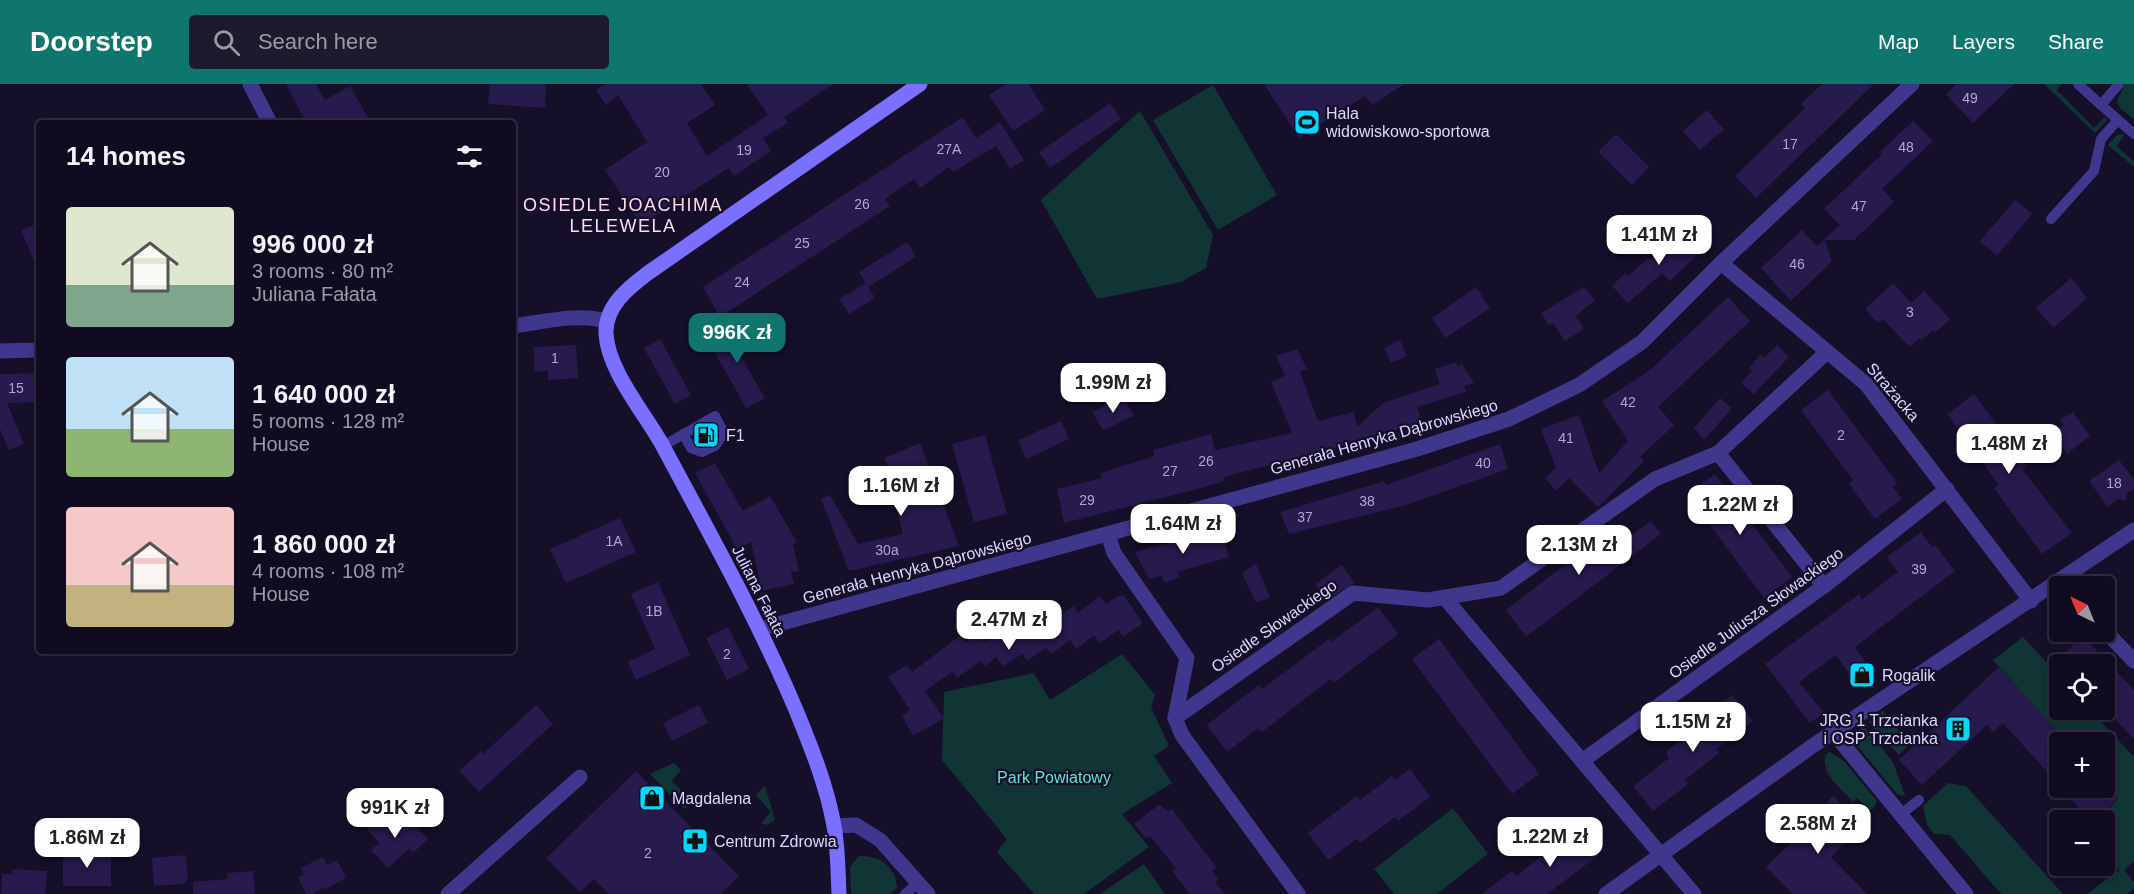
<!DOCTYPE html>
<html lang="en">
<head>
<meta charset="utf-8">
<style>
  body { margin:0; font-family:Arial,sans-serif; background:#1e192d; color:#f1f3f6; height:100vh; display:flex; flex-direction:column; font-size:22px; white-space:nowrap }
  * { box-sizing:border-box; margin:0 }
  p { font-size:20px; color:#9c9ba5 }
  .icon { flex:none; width:33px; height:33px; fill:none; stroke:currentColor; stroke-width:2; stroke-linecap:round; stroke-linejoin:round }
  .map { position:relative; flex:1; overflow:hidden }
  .panel { position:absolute; left:36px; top:36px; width:480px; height:534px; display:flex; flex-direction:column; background:#100b20; border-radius:6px; box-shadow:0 3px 9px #0003,0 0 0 2px #302b3e }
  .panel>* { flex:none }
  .needle { width:39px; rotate:317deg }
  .controls { position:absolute; left:2049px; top:492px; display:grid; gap:12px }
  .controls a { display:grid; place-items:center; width:66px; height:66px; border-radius:6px; background:#100b20; box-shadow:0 3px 9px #0003,0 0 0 2px #302b3e; font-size:30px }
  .price { position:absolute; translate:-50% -51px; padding:0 14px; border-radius:12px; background:#fff; color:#222; font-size:20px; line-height:39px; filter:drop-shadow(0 2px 3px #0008) }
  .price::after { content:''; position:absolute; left:50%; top:36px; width:18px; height:14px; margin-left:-9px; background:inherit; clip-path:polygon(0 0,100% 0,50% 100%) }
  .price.active { background:#0f766e; color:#fff }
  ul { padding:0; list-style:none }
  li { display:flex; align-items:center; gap:18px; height:150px; padding:0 30px }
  li span { display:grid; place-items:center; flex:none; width:168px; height:120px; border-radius:6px; color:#555 }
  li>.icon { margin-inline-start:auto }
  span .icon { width:72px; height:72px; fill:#fffc; stroke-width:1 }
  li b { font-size:26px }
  h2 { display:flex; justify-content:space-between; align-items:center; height:72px; padding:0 30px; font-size:26px }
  header { display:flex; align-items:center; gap:36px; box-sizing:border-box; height:84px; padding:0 30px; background:#0f766e; color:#fff }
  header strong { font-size:28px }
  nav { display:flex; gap:33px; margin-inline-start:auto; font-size:21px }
  .search { width:420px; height:54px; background:#1e192d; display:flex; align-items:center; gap:15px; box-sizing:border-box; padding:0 21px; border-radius:6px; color:#9c9ba5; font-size:22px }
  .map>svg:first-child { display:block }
  .green { fill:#113434 }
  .building { fill:#271a4c }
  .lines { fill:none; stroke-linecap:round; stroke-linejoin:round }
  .service { stroke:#3f378c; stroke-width:10 }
  .minor { stroke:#3f378c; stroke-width:15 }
  .tertiary { stroke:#3f378c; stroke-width:15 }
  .secondary { stroke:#7a6fff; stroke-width:15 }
  .labels { text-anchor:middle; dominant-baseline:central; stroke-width:4.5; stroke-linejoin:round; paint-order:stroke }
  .number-label { font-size:14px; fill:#b0a8d2 }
  .poi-label { font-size:16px; fill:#ded8ff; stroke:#150f2a; text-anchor:start }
  .street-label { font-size:16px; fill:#ded8ff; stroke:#150f2a }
  .park-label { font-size:16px; fill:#5ce7cc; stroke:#150f2a }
  .neighbourhood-label { font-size:18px; letter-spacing:1.5px; fill:#ffdaef; stroke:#150f2a }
</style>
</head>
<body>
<header>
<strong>Doorstep</strong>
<div class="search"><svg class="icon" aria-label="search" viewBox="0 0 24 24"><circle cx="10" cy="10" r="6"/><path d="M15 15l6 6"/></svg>Search here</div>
<nav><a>Map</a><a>Layers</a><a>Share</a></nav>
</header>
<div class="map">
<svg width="2134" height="810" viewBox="0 0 2134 810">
  <rect width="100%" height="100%" fill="#150f2a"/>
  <g class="green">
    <path d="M2044,0h17l-4,6 37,38 11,-11 2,3 -12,13z"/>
    <path d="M2125,0h9v35l-14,-11 -3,-7z"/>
    <path d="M1213,1l64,110 -59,35 -65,-110z"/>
    <path d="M1140,27l73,124 -7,33 -25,14 -84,17 -56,-99z"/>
    <path d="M2125,50l-8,12 17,16v5l-26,-22 9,-10z"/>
    <path d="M2023,553l36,39 1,34h30l44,47v104l-10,9 10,12v6l-7,6h-40l32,-24c-17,-22 -17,-22 -2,-46l-11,-12 12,-13 -13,-15 -1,-42h-37l-74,-82z"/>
    <path d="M1122,570l33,41 -4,12 18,39 -15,10 18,27 -50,31 27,33 -65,47h-50l-37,-42 10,-13 -65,-79 2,-68 90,-19 16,27z"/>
    <path d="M1883,627l27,33 -11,11 -30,-33z"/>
    <path d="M1864,642l29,36 12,34 -8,-2 -42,-51 2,-11z"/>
    <path d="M1830,668l13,8 34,41 -4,8h-4l-12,-11 -4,4c-13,-15 -31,-26 -28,-47z"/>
    <path d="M674,679l7,7 -9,11 21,22 -9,6 -34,-35z"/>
    <path d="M1948,699l18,3 97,108h-62l-51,-59 -16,-1 -7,-9 -4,-19z"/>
    <path d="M765,702l10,34 -8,5 -6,-2 10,-11 -15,-17z"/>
    <path d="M1453,724l35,46 -51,40h-43l-20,-25z"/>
    <path d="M859,772c21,-1 37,11 38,32l-7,6h-39l-1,-27z"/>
    <path d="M1144,780l21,30h-65z"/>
  </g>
  <g class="building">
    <path d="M286,0h30l9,16 25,-14 21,37h-65z"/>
    <path d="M490,0h56l-1,24 -57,-4z"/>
    <path d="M606,0h95l14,21 -28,18 20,33 61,-41 -21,-31h86l-49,33 4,6 -25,15 8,13 -37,25 -6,-8 -87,57 -36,-55 42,-28 -29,-47 -12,10 -10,-15z"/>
    <path d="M1006,0h22l17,26 -32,21 -24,-36z"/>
    <path d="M1264,0h140l-32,21 -7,-9 -66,42z"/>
    <path d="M1822,0h52l-118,114 -21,-22 70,-68 -4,-4z"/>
    <path d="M1957,0h57l-41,39 -27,-29z"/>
    <path d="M1110,19l11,16 -71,49 -11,-16z"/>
    <path d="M1707,26l17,19 -24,21 -17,-19z"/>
    <path d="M963,33l13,21 24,-16 24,38 -14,9 -14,-23 -43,26 -4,-5 -29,21 -6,-9 -29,20 5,7 -170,111 -17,-30z"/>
    <path d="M1913,37l20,20 -51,48 12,13 -40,38h-29l7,21 -41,40 -30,-33 41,-38 15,16 23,-21 -16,-16 58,-55 -2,-2z"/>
    <path d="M1616,50l33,33 -17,18 -34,-33z"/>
    <path d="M2015,116l17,14 -35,42 -17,-15z"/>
    <path d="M39,139v50l-18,-43z"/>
    <path d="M1682,145l20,21 -32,31 -8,-8 -34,30 -16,-17 13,-13 3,3 20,-18 2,2z"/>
    <path d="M907,158l9,15 -48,30 -9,-15z"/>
    <path d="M2071,194l16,20 -34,30 -17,-20z"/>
    <path d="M866,199l9,15 -26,16 -10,-15z"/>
    <path d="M1893,199l18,20 13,-12 26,28 -15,14 -2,-3 -11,10 -2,-2 -10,9 -27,-28 -5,4 -13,-14z"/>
    <path d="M1476,203l14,21 -45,30 -13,-20z"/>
    <path d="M1584,203l11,13 -19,16 8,13 -19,12 -12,-18 -4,2 -8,-12z"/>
    <path d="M1728,213l22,24 -92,86 16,18 -34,32 4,4 -46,46 -29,-29 -13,13 -11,-13 11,-10 -15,-39 38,-14 20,58 29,-32 -26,-40 47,-30z"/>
    <path d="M739,241l14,22 -13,8 25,43 -19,10 -37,-66z"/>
    <path d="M660,255l31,56 -16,9 -31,-56z"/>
    <path d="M1400,256l7,16 -16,7 -7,-15z"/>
    <path d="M576,261l2,33 -30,2v-9l-13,1 -2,-25z"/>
    <path d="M1777,261l12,12 -35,37 -13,-11 11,-12 -3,-3 11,-13 4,3z"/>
    <path d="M1297,265l10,20 -7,3 18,49 36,-9 3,15 26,-24 57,-19 -5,-15 21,-7 1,4 5,-2 12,19 -10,3 2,6 -49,15 5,14 -61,21 -138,35 2,4 -24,7 -137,35 -7,-34 45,-11 -1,-5 53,-17 -1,-6 58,-16 4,16 77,-17 -21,-51 14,-6 -9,-20z"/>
    <path d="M38,289l1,29 -32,1 17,41 -15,6 -9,-21v-55z"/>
    <path d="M1828,306l69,93 -4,4 9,12 -27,20 -26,-35 4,-4 -52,-70z"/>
    <path d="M1974,310l53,72 -5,3 50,64 -30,21 -48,-66 5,-3 -52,-71z"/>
    <path d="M1123,313l11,19 -31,14 -11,-18z"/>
    <path d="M1720,314l12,10 -28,32 -10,-12z"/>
    <path d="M2073,328l17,24 -23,18 -14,-21 11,-8 -4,-5z"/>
    <path d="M1061,337l8,18 -43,20 -8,-19z"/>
    <path d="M985,351l22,79 -33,8 -22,-78z"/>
    <path d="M920,359l39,103 -110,25 -28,-72 9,-4 28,49 45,-10 -12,-44 9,-2 -16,-30z"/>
    <path d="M1500,360l8,25 -102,36 -117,29 -9,-22 105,-31 1,4z"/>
    <path d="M2119,376l15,20v9l-7,4 -1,8 -8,-2 -10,8 -19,-26z"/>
    <path d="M715,379l28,48 27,-15 27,46 -4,2 6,27 -8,1 3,12 -32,7 -11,-49 -14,7 -42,-76z"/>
    <path d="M1715,390l77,103 -28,21 -77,-104z"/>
    <path d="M620,434l16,34 -70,31 -16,-34z"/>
    <path d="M1651,437l10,13 -135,103 -20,-27 113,-87 11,13z"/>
    <path d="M1221,445l8,28 -52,15 3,5 -15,6 -4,-7 -12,3 -14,-27z"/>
    <path d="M1921,448l11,15 3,-2 20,26 -100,76 19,27 -17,11 -21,-30 -37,27 25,31 -14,10 -45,-59 94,-70 3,5 36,-27 -11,-15z"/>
    <path d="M1256,480l14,33 -14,6 -14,-30z"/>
    <path d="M1342,481l12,18 -26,16 -13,-15z"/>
    <path d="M658,498l32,73 -54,25 -8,-18 27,-13 -24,-55z"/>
    <path d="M1100,512l6,8 12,-8h6l19,27 -20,14 -5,-7 -18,13 -6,-8 -18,14 -6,-9 -19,14 -5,-6 -19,13 -5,-7 -19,12 -7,-9 -11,9 -4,-5 -24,17 -5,-6 -27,19 19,27 -31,18 -11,-20 8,-6 -22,-33 19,-12 5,7 49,-37 5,7 11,-8 7,8 25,-19 5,6 12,-9 6,8 25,-19 4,6 12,-9 5,7z"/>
    <path d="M1378,523l20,27 -64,49 -3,-4 -69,53 -4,-4 -31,24 -20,-27 52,-40 3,4 67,-50 2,3z"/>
    <path d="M728,543l21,42 -22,11 -21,-42z"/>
    <path d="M2082,551l52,55v49l-30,-32v-43h-48z"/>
    <path d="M1439,555l100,135 -27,20 -100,-135z"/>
    <path d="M1999,583l61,67v52l-57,-63 -10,9 -6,-7 -65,60 -23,-25z"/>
    <path d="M1732,611l21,26 -37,28 3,4 -34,27 3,4 -35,27 -20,-25 36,-28 -3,-6 33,-26 -2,-4z"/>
    <path d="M536,621l17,19 -74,68 -20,-21 22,-20 2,3z"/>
    <path d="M699,621l9,18 -36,18 -9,-18z"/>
    <path d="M1410,685l20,28 -32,24 -3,-4 -35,26 -3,-4 -29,21 -20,-27 49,-37 3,4 32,-24 3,4z"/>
    <path d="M636,687l103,105 -18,18h-112l-15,-15 -14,13 -34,-34z"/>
    <path d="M2061,704h46l11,11 -24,21h-29l14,-12z"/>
    <path d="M1833,712l26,26 -12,13 3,3 -19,19 36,37h-74l-27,-27 48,-47 -3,-2z"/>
    <path d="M1160,720l8,8 4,-3 41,54 3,4 -4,4 6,8 -3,3 10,12h-35l-18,-23 4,-3 -26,-32 -4,2 -12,-14z"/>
    <path d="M396,728l14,16 4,-4 14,15 -15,14 -4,-4 -21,19 -17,-18 8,-7 -15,-18 16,1z"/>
    <path d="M1579,743l21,27 -53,40h-65l30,-23 4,5z"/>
    <rect x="63" y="768" width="48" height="34"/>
    <path d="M186,771l2,24 -4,5 -30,2 -2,-28z"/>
    <path d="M323,773l4,8 10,-5 9,18 -20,11 -1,-2 -12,7h-7l-8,-17 6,-3 -3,-6z"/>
    <path d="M13,785l34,2 -2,23h-44l1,-20h10z"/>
    <path d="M253,787l2,23h-62v-12l34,-3v-6z"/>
  </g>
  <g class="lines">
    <g class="service">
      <path d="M2078,0l23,21"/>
      <path d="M2119,0l-18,21 33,29"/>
      <path d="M2051,135l43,-48 7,-32 17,-19"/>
      <path d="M663,362l52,-30 9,17 -9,13 -13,6 -11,-4 -8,-14"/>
      <path d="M1900,731l19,-15"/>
      <path d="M905,810l13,-11"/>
    </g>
    <g class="minor">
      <path d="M250,0l20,39"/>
      <path d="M1721,179l145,121 165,217"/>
      <path d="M1718,369l106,133"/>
      <path d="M1108,450l6,19 73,105 -12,60 7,17 116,159"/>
      <path d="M1444,513l250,297"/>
      <path d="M760,545l657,-180 92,-30 70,-34 63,-43 79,-79 191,-179"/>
      <path d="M2104,546l30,31"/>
      <path d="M1175,634l178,-125 75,7 73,-12 154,-109 63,-26 109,-101"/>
      <path d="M1833,648l133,162"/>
      <path d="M1582,677l242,-175 123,-97"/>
      <path d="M834,742l22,-1 24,15 48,54"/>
      <path d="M448,810l132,-117"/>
      <path d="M1606,810l205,-147 323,-217"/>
    </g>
    <g class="tertiary">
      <path d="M513,242c30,-4 64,-13 93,-5"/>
      <path d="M0,267l39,-1"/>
    </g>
    <path class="secondary" d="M839,810c-1,-22 -1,-46 -5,-68 -7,-40 -23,-79 -38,-116 -38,-90 -85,-174 -131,-260 -17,-33 -57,-78 -59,-116 -1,-28 22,-46 42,-61l272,-189"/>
  </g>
  <defs>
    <symbol id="stadium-square" viewBox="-11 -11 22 22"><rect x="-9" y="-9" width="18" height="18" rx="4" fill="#04d8ff" stroke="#150f2a"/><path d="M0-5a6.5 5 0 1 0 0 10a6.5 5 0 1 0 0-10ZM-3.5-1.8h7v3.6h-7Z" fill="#111"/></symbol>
    <symbol id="fuel-square" viewBox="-11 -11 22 22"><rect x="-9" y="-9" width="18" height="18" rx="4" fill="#04d8ff" stroke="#150f2a"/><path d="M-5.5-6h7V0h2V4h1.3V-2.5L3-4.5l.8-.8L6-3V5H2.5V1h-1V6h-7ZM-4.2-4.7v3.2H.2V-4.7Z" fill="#111"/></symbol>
    <symbol id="shop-square" viewBox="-11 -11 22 22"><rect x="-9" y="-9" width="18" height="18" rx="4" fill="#04d8ff" stroke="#150f2a"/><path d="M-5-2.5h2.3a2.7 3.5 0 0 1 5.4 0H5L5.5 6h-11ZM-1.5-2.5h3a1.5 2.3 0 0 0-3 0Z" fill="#111"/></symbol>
    <symbol id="building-square" viewBox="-11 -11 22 22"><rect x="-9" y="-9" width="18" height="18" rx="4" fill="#04d8ff" stroke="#150f2a"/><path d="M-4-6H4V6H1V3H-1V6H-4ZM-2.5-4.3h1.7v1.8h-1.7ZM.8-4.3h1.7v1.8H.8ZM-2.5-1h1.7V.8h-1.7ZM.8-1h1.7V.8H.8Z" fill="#111"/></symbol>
    <symbol id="pharmacy-square" viewBox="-11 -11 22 22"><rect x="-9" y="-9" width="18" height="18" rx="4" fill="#04d8ff" stroke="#150f2a"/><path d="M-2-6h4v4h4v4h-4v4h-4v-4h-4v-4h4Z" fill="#111"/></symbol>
  </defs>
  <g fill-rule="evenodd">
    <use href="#stadium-square" x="1292" y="23" width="30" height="30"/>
    <use href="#fuel-square" x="691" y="336" width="30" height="30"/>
    <use href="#shop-square" x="1847" y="576" width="30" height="30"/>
    <use href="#building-square" x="1943" y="630" width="30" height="30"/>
    <use href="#shop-square" x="637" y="699" width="30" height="30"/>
    <use href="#pharmacy-square" x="680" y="742" width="30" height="30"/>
  </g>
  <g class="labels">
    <g class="number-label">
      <text x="1970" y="14">49</text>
      <text x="1790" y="60">17</text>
      <text x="1906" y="63">48</text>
      <text x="949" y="65">27A</text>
      <text x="744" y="66">19</text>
      <text x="662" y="88">20</text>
      <text x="862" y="120">26</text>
      <text x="1859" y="122">47</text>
      <text x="802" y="159">25</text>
      <text x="1797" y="180">46</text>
      <text x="742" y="198">24</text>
      <text x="1910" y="228">3</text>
      <text x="555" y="274">1</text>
      <text x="16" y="304">15</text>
      <text x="1628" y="318">42</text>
      <text x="1841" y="351">2</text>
      <text x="1566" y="354">41</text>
      <text x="1206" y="377">26</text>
      <text x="1483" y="379">40</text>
      <text x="1170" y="387">27</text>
      <text x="2114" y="399">18</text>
      <text x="1087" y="416">29</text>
      <text x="1367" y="417">38</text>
      <text x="1305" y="433">37</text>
      <text x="614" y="457">1A</text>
      <text x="887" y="466">30a</text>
      <text x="1919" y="485">39</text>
      <text x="654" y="527">1B</text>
      <text x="727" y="570">2</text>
      <text x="648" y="769">2</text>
    </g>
    <g class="poi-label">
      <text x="1326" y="29">Hala<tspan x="1326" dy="18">widowiskowo-sportowa</tspan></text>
      <text x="726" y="351">F1</text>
      <text x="1882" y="591">Rogalik</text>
      <text x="1938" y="636" text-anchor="end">JRG 1 Trzcianka<tspan x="1938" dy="18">i OSP Trzcianka</tspan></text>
      <text x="672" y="714">Magdalena</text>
      <text x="714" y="757">Centrum Zdrowia</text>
    </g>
    <g class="street-label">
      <text transform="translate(1893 308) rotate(49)">Strażacka</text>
      <text transform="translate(1384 353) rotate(-16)">Generała Henryka Dąbrowskiego</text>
      <text transform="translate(917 484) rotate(-15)">Generała Henryka Dąbrowskiego</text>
      <text transform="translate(759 507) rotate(63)">Juliana Fałata</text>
      <text transform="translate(1756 529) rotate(-36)">Osiedle Juliusza Słowackiego</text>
      <text transform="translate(1274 542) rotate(-35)">Osiedle Słowackiego</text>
    </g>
    <g class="park-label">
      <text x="1054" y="693">Park Powiatowy</text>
    </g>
    <g class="neighbourhood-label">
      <text x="623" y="121">OSIEDLE JOACHIMA<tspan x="623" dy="21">LELEWELA</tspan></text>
    </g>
  </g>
</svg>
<div class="controls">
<a><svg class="needle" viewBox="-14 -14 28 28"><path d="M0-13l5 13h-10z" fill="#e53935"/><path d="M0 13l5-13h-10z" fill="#9c9ba5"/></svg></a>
<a><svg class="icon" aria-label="locate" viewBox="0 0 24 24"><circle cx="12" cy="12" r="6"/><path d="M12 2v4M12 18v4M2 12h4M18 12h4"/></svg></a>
<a>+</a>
<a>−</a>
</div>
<b class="price" style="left:1659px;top:182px">1.41M zł</b>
<b class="price active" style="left:737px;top:280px">996K zł</b>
<b class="price" style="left:1113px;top:330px">1.99M zł</b>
<b class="price" style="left:2009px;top:391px">1.48M zł</b>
<b class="price" style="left:901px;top:433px">1.16M zł</b>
<b class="price" style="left:1740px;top:452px">1.22M zł</b>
<b class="price" style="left:1183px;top:471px">1.64M zł</b>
<b class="price" style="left:1579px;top:492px">2.13M zł</b>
<b class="price" style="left:1009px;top:567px">2.47M zł</b>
<b class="price" style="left:1693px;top:669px">1.15M zł</b>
<b class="price" style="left:395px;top:755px">991K zł</b>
<b class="price" style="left:1818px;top:771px">2.58M zł</b>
<b class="price" style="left:1550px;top:784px">1.22M zł</b>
<b class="price" style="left:87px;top:785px">1.86M zł</b>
<section class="panel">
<h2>14 homes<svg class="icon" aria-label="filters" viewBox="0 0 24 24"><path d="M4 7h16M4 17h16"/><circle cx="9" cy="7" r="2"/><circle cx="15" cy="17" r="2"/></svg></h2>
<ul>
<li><span style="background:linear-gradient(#dfe7d0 65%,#7fa58c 0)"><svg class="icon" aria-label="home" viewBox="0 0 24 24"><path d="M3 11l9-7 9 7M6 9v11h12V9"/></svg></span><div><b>996 000 zł</b><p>3 rooms · 80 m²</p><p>Juliana Fałata</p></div></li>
<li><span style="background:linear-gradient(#bfe0f5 60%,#8fb573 0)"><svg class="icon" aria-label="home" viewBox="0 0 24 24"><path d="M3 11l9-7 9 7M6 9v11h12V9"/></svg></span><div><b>1 640 000 zł</b><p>5 rooms · 128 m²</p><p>House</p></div></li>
<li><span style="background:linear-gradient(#f6c9c9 65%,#c2b280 0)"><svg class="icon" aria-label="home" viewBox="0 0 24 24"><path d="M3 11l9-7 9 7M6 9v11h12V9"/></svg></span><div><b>1 860 000 zł</b><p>4 rooms · 108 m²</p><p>House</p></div></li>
</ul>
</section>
</div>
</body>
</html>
